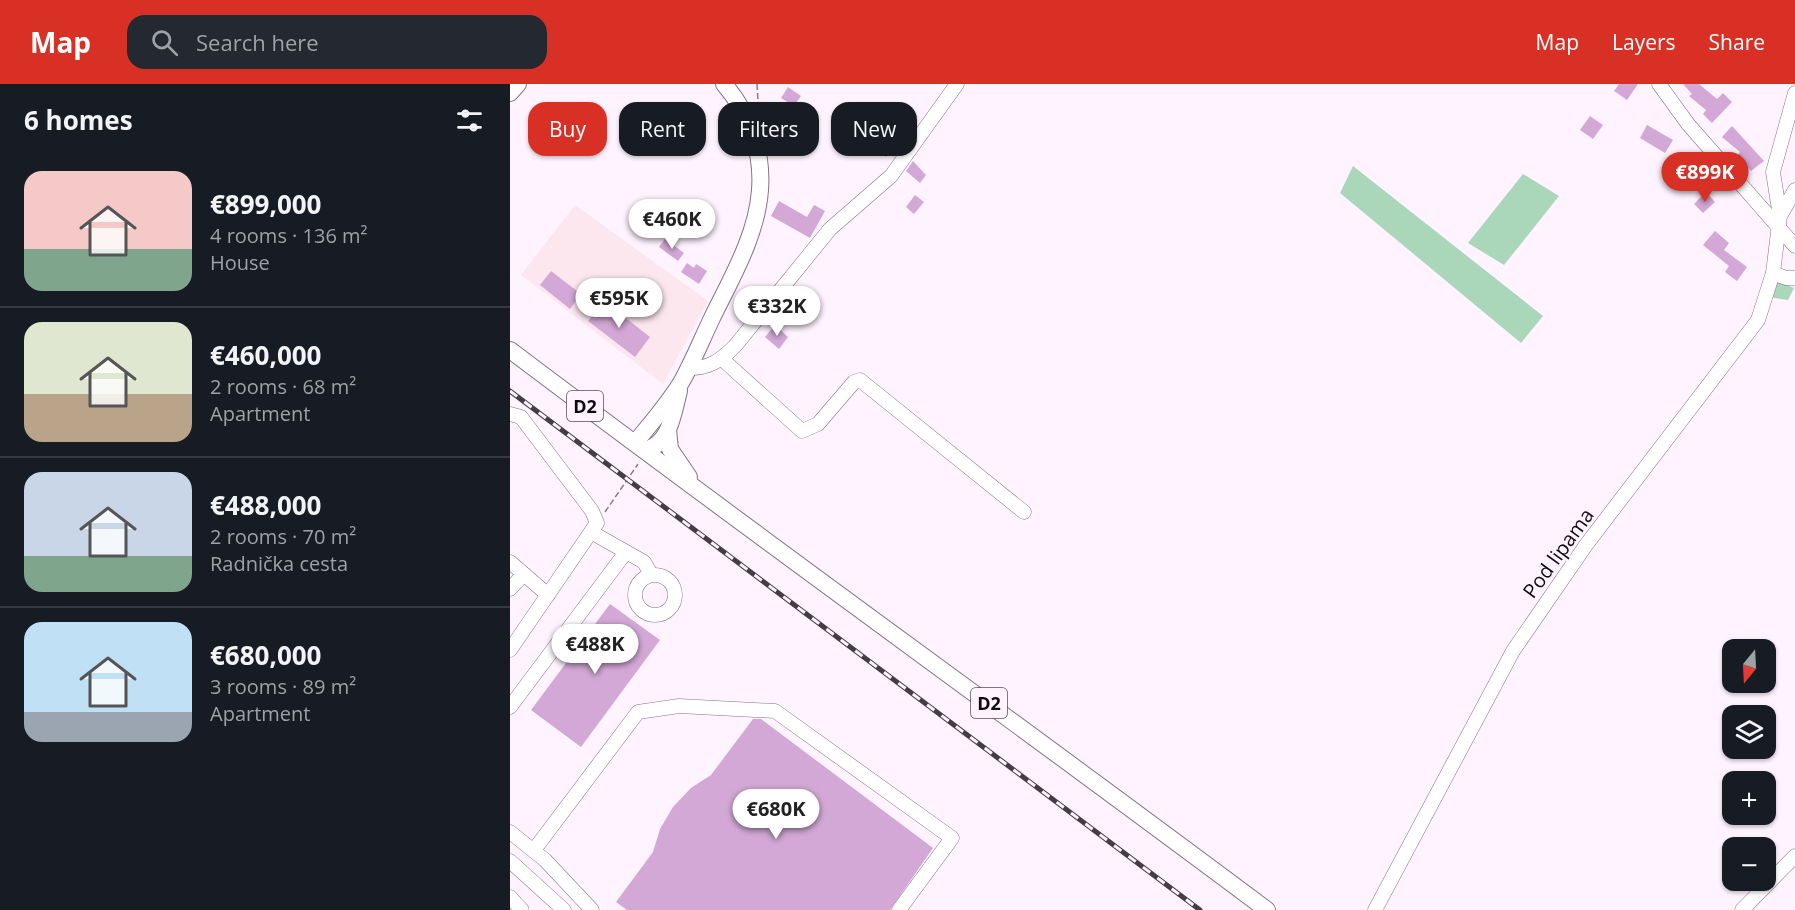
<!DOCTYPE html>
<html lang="en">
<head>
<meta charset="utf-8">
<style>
  body { margin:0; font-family:"Open Sans",sans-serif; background:#242831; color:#f1f3f6; height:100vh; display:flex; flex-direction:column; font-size:22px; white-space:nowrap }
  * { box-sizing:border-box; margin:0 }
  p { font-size:20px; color:#9ea1a6 }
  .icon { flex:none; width:33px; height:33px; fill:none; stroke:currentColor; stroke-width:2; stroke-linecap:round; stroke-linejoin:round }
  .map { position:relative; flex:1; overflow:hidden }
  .side { display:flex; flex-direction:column; background:#171b24; width:510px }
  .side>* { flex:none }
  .banner { position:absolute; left:18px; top:18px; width:570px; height:54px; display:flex; gap:12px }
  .needle { width:39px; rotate:198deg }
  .controls { position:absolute; left:1212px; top:555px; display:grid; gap:12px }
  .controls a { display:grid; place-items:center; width:54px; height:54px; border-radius:12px; background:#171b24; box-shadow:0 2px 4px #0004; font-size:30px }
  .price { position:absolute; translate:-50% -51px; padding:0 14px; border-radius:21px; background:#fff; color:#222; font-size:20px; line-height:39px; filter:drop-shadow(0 2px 3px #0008) }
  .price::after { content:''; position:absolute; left:50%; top:36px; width:18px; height:14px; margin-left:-9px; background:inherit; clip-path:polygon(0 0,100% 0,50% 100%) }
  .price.active { background:#d93025; color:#fff }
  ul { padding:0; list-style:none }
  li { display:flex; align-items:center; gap:18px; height:150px; padding:0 24px }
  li+li { border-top:2px solid #363941 }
  li span { display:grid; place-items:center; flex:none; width:168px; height:120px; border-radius:18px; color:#555 }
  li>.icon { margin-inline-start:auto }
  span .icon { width:72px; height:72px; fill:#fffc; stroke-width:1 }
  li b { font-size:26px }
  h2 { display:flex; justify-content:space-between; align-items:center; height:72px; padding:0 24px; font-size:26px }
  .tag { padding:0 21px; border-radius:18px; background:#171b24; box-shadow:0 2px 4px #0004; font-size:21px; line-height:54px }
  .tag.active { background:#d93025; color:#fff }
  header { display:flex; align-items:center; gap:36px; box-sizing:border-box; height:84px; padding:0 30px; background:#d93025; color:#fff }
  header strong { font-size:28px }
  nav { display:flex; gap:33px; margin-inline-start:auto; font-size:21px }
  .search { width:420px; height:54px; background:#242831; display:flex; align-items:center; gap:15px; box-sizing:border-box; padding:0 21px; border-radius:18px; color:#9ea1a6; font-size:22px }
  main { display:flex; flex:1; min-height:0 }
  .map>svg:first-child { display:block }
  .commercial { fill:#fce7ef }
  .green { fill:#aad6ba }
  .building { fill:#d3a8d6 }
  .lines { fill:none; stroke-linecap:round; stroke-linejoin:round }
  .minor-casing { stroke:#88708a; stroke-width:15 }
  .major-casing { stroke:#88708a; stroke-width:18 }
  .path { stroke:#877d88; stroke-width:1.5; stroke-dasharray:6 3; stroke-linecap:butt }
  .minor { stroke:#fff; stroke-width:14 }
  .major { stroke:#fff; stroke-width:16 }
  .rail-casing { stroke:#453c46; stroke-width:5 }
  .rail { stroke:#fef3ff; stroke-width:3; stroke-dasharray:9; stroke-linecap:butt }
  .labels { text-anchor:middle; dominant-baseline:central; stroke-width:5; stroke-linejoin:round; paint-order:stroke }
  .shield { fill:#fef3ff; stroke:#584e59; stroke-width:1.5 }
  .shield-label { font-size:18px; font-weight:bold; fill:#110812 }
  .street-label { font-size:20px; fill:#110812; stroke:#fef3ff }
</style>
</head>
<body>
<header>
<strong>Map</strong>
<div class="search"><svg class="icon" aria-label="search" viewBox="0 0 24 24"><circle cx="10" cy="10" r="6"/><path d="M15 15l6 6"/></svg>Search here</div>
<nav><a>Map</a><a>Layers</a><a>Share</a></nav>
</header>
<main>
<section class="side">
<h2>6 homes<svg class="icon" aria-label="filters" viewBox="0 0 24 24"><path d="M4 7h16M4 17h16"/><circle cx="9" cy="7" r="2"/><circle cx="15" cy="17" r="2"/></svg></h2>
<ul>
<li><span style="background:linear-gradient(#f6c9c9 65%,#7fa58c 0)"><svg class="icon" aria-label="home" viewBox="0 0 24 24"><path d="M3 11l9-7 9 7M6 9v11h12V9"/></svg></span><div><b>€899,000</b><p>4 rooms · 136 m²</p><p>House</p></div></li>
<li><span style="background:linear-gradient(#dfe7d0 60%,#b9a48a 0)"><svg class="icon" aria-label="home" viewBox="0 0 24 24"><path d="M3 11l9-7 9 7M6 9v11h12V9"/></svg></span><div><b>€460,000</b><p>2 rooms · 68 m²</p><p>Apartment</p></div></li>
<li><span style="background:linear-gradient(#c9d6e8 70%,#7fa58c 0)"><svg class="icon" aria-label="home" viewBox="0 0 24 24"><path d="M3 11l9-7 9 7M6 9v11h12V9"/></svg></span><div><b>€488,000</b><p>2 rooms · 70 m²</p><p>Radnička cesta</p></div></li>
<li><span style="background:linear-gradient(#bfe0f5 75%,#9aa5b1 0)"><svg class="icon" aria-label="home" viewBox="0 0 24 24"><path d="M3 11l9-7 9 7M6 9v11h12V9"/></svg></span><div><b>€680,000</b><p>3 rooms · 89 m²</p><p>Apartment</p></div></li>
</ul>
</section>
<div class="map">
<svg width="1285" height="826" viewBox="0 0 1285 826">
  <rect width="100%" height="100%" fill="#fef3ff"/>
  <path class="commercial" d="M65,121l133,96 -45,83 -142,-109z"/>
  <g class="green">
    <path d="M843,82l190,150 -22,27 -181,-150z"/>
    <path d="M1013,90l36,22 -55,69 -36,-22z"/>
    <path d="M1265,196l19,8 -6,12 -14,-2 -4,-4z"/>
  </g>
  <g class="building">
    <path d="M1109,0h19l-11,16 -13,-9z"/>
    <path d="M1173,0h16l18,15 6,-6 9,9 -20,21 -9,-9 3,-4 -17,-14 3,-2z"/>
    <path d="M278,3l13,9 -7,10 -13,-8z"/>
    <path d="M280,30l8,10 -7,6 -8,-10z"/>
    <path d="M1080,32l13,9 -10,14 -13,-9z"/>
    <path d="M1137,41l26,15 -8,13 -25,-15z"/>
    <path d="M1222,42l32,35 -13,10 -14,-16 3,-3 -18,-15z"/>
    <path d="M364,52l11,8 3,-4 6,5 -8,12 -17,-13z"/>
    <path d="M403,77l13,14 -6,8 -14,-12z"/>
    <path d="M1196,108l9,10 -12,11 -9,-9z"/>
    <path d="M405,111l9,7 -10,12 -8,-7z"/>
    <path d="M269,117l28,16 7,-12 11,6 -15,27 -39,-22z"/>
    <path d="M1205,147l14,12 -5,7 23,17 -10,14 -12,-9 4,-6 -26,-21z"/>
    <path d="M155,155l19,14 -6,8 -19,-14z"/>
    <path d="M177,179l7,5 2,-4 11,7 -8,13 -18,-12z"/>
    <path d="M41,187l30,23 -11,15 -30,-24z"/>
    <path d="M94,217l46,36 -15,20 -47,-36z"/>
    <path d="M265,241l13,12 -9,12 -14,-12z"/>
    <path d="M100,520l50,36 -79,107 -50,-37z"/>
    <path d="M243,635h8l172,129 -43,62h-263l-11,-8 37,-50 7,-23 13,-22 18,-19 20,-13z"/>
  </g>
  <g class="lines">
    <defs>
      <g id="minor">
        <path d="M1149,0l29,40 107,122"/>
        <path d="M1270,132l-7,-44 22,-79"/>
        <path d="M1263,189l13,5h9"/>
        <path d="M212,275l80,72 16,-7 36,-42 6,-2 164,132"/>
        <path d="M178,284c21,1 33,-8 47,-22l95,-117 61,-53 66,-92"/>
        <path d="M0,330l11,3 71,94 5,12 -87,127"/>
        <path d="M81,448l53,30 7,12"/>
        <path d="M0,478l38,33"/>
        <circle cx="145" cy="511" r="20"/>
        <path d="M0,505l14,-15"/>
        <path d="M0,623l116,-155"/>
        <path d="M0,748l35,28 47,50"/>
        <path d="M24,766l104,-138 41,-6 96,5 177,127 -53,72"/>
        <path d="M0,777l54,49"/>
        <path d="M0,813l12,13"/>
        <path d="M865,826l138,-259 73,-106 172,-225 15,-47 7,-57 15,-26"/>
        <path d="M1232,826l53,-54"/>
      </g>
      <g id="major">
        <path d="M0,9l8,-9"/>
        <path d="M0,266c250,189 506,372 757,560"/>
        <path d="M158,346l2,19 19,28"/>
        <path d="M125,359c16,-20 34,-40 47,-62 11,-20 20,-42 30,-63 19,-39 45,-83 48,-128 3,-39 -11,-77 -36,-106"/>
        <path d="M134,366c26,-5 29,-36 35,-59"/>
      </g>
    </defs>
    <use href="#minor" class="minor-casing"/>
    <use href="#major" class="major-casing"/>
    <g class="path">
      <path d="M247,0l1,17 15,54"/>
      <path d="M95,428l33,-48"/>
    </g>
    <use href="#minor" class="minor"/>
    <use href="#major" class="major"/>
    <defs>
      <path id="rail" d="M0,307l690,519"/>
    </defs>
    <use href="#rail" class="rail-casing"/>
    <use href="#rail" class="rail"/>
  </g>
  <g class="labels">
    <g class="shield">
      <rect x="57" y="307" width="36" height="30" rx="4.5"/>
      <rect x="461" y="604" width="36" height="30" rx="4.5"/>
    </g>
    <g class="shield-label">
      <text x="75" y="322">D2</text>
      <text x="479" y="619">D2</text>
    </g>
    <g class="street-label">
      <text transform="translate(1048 469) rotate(-54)">Pod lipama</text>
    </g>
  </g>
</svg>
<div class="controls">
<a><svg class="needle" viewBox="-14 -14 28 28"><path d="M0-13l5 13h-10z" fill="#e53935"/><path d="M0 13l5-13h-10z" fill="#9ea1a6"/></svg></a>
<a><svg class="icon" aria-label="layers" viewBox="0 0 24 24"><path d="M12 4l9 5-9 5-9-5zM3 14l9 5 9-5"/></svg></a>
<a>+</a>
<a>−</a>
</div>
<b class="price active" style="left:1195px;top:119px">€899K</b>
<b class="price" style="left:162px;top:166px">€460K</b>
<b class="price" style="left:109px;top:245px">€595K</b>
<b class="price" style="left:267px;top:253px">€332K</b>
<b class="price" style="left:85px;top:591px">€488K</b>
<b class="price" style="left:266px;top:756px">€680K</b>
<div class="banner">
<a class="tag active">Buy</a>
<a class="tag">Rent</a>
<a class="tag">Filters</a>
<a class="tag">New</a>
</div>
</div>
</main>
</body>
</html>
